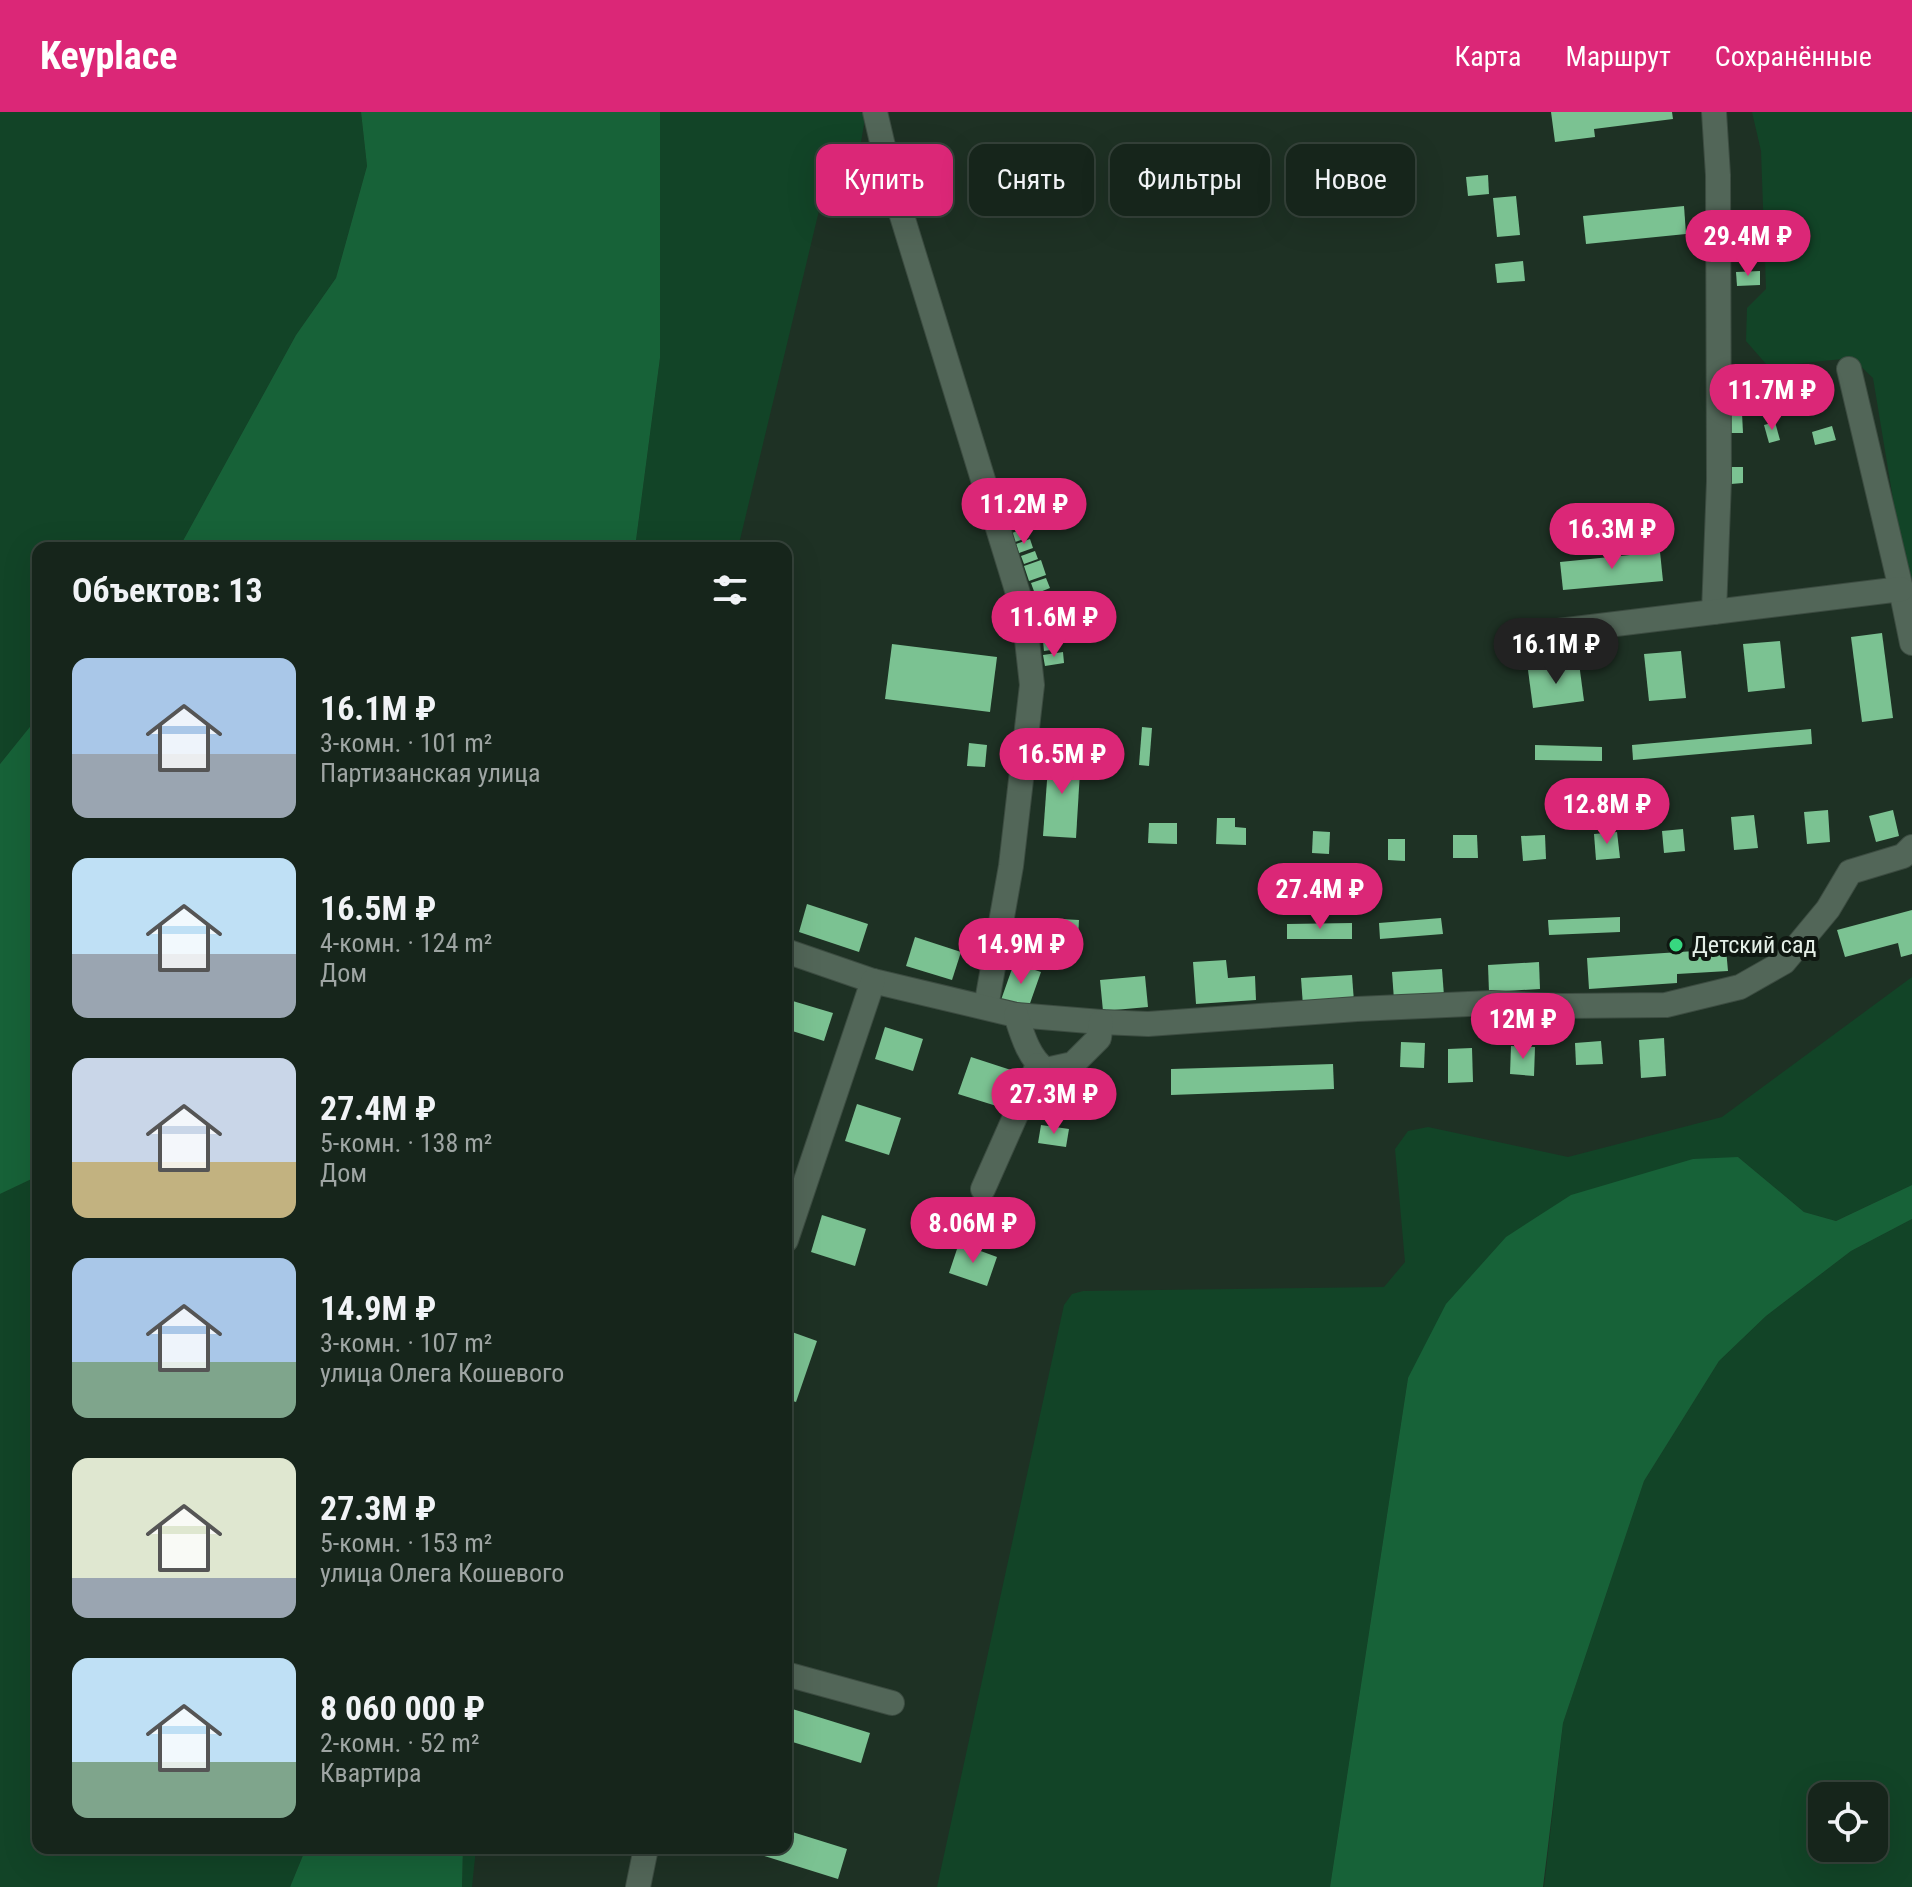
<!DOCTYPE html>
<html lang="ru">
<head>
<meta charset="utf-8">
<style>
  body { margin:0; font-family:"Roboto Condensed",sans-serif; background:#233128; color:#f1f3f6; height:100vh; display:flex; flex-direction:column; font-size:30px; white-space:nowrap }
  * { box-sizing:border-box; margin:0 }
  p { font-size:26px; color:#9ea5a3 }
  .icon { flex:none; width:44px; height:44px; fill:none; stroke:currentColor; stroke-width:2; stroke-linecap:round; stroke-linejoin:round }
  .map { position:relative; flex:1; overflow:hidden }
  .details { position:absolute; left:32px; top:430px; width:760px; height:1312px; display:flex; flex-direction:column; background:#16251b; border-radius:16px; box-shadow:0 8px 32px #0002,0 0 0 2px #35423a }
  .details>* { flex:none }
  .top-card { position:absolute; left:816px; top:32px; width:760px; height:72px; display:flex; gap:16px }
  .tools { position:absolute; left:1808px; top:1670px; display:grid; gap:16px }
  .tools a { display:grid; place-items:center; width:80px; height:80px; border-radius:16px; background:#16251b; box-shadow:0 8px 32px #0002,0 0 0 2px #35423a; font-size:40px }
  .price { position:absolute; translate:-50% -68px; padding:0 18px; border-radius:28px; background:#db2777; color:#fff; font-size:26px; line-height:52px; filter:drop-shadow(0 2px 4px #0008) }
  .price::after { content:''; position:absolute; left:50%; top:48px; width:24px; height:18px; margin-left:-12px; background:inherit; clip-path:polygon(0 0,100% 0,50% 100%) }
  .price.selected { background:#222; color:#fff }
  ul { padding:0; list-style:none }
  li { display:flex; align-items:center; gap:24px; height:200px; padding:0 40px }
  li span { display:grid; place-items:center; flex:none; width:224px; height:160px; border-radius:16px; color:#555 }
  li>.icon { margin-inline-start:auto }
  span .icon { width:96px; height:96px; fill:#fffc; stroke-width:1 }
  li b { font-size:34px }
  h2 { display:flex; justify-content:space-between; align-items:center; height:96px; padding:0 40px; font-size:34px }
  .pill { padding:0 28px; border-radius:16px; background:#16251b; box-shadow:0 8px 32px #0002,0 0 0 2px #35423a; font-size:28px; line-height:72px }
  .pill.selected { background:#db2777; color:#fff }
  header { display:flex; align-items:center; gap:48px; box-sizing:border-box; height:112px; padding:0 40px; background:#db2777; color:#fff }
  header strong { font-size:38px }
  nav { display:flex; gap:44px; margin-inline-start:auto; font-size:28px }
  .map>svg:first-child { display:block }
  .green { fill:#124427; fill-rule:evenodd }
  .water { fill:#176238 }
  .building { fill:#7bc292 }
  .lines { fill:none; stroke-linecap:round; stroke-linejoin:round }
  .minor-casing { stroke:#3c4c41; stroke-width:26 }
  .minor { stroke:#526658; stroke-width:24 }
  .poi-dot { fill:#37d880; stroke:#0f1711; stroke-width:3 }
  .labels { text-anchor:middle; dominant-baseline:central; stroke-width:8; stroke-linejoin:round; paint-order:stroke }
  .poi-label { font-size:24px; fill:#e4efe7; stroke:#0f1711; text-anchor:start }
</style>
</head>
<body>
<header>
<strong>Keyplace</strong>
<nav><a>Карта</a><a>Маршрут</a><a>Сохранённые</a></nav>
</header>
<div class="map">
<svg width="1912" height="1775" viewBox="0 0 1912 1775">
  <rect width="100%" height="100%" fill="#1e3124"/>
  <g class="green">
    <path d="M0,0h361l6,54 -31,112 -40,57 -117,213h-141v172l-5,3 -33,41z"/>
    <path d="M660,0h206l-6,36 -31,21 -91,379h-103l25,-190z"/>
    <path d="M1752,0h160v483l-15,-72 -24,-145 -21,-20 -58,6h-28l-20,-23 1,-33 19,-19 -5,-138z"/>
    <path d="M1912,865v208l-76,36 -32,-9 -66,-55 -330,221 -78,509h-393l127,-582 8,-11 11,-3 301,-4 21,-25 -10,-113 13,-18 20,-4 140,30 154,-40z"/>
    <path d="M38,1064v672h268l-16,39h-290v-693z"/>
    <path d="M1912,1107v668h-368l19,-164 81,-242 75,-120 47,-45 85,-65zM1822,1684h52v52h-52z"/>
    <path d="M463,1736h13l-4,39h-10z"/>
  </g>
  <g class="water">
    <path d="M361,0h299v246l-25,190h-456l117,-213 40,-57 31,-112z"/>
    <path d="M38,608v456l-38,18v-430l33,-41z"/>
    <path d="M1738,1045l66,55 32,9 76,-36v34l-61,32 -85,65 -47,45 -75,120 -81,242 -20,164h-213l78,-509 38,-74 60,-67 65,-42 122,-36z"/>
    <path d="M306,1736h157l-1,39h-172z"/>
  </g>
  <g class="building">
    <path d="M1551,0h121l1,7 -79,10 1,8 -40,5z"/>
    <path d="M1488,63l1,19 -21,2 -2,-19z"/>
    <path d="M1516,84l4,39 -23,2 -4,-39z"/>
    <path d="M1684,94l2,28 -100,10 -3,-28z"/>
    <path d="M1758,119l1,28 -22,1 -1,-28z"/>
    <path d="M1523,149l2,20 -28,2 -2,-19z"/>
    <path d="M1760,159v14l-23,1 -1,-14z"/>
    <path d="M1728,281h13l2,40h-13z"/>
    <path d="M1775,310l5,18 -11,3 -5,-18z"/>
    <path d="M1832,314l4,14 -21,5 -3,-13z"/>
    <path d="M1730,355h13v16l-12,1z"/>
    <path d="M1021,402l3,9 -15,6 -3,-9z"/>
    <path d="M1026,416l3,9 -14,5 -3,-9z"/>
    <path d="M1030,427l3,9 -14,5 -3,-9z"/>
    <path d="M1035,439l3,8 -14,5 -3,-8z"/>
    <path d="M1660,440l3,29 -100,9 -3,-28z"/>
    <path d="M1041,448l5,15 -17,6 -5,-15z"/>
    <path d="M1046,466l4,10 -15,6 -4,-11z"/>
    <path d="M1049,480l4,12 -14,5 -4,-13z"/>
    <path d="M1055,494l3,10 -17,5 -3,-10z"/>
    <path d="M1057,510l1,14 -16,1 -1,-13z"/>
    <path d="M1882,521l11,85 -31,4 -11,-85z"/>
    <path d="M1057,527l1,10 -14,2 -1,-10z"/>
    <path d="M1780,529l5,47 -37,4 -5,-48z"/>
    <path d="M892,532l105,13 -7,55 -105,-13z"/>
    <path d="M1681,539l5,47 -37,3 -5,-47z"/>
    <path d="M1063,540l1,11 -19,3 -2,-11z"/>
    <path d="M1579,551l5,38 -51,7 -5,-38z"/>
    <path d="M1142,615l10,1 -3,38 -10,-1z"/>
    <path d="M1811,617l1,15 -179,16 -1,-15z"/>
    <path d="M969,631l18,2 -2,22 -18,-1z"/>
    <path d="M1535,633l67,2v14l-67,-1z"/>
    <path d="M1049,641l32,2 -5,83 -33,-2z"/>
    <path d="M1828,698l2,32 -23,2 -3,-32z"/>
    <path d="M1893,698l6,26 -23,6 -7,-26z"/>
    <path d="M1754,703l4,33 -24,2 -3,-33z"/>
    <path d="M1217,706h18v9l11,1v17l-30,-1z"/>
    <path d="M1149,711h28v21l-29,-1z"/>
    <path d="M1683,717l2,22 -21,2 -2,-22z"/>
    <path d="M1313,719l17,1 -1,22 -17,-1z"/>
    <path d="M1617,720l3,26 -24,2 -2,-26z"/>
    <path d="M1453,723h24l1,23h-25z"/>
    <path d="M1545,723l1,24 -23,2 -2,-25z"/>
    <path d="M1388,727h17v22l-17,-1z"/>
    <path d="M807,792l61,20 -9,28 -60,-20z"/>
    <path d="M1912,798v44l-11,3 -3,-14 -53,14 -8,-27z"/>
    <path d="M1620,805v15l-71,3 -1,-15z"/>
    <path d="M1042,806l37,2 -1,18 -37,-2z"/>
    <path d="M1441,806l2,16 -63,5 -1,-16z"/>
    <path d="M1352,811v16h-65v-15z"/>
    <path d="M915,825l46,15 -9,28 -46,-14z"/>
    <path d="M1726,837l2,22 -51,3v9l-88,6 -2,-31z"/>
    <path d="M1226,848l2,18 27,-2 1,24 -60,4 -3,-42z"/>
    <path d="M1539,850l1,27 -51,3 -1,-27z"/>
    <path d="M1014,851l27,9 -13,37 -27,-9z"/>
    <path d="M1442,857l2,27 -50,4 -2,-28z"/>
    <path d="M1352,863l2,27 -51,4 -2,-28z"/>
    <path d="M1145,864l3,31 -45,4 -3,-31z"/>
    <path d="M786,887l47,14 -9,28 -38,-12z"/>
    <path d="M885,915l38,12 -10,32 -38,-12z"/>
    <path d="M1664,926l2,38 -25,2 -2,-38z"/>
    <path d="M1601,929l2,23 -27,1 -1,-22z"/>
    <path d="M1401,930l24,1 -1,25 -24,-1z"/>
    <path d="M1511,934l24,1 -1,29 -24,-2z"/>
    <path d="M1472,936l1,34 -25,1v-34z"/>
    <path d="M971,945l43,14 -11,37 -45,-14z"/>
    <path d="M1333,952l1,25 -163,6v-26z"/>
    <path d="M786,978l8,3 -7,26h-1z"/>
    <path d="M857,992l44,14 -12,37 -44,-14z"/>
    <path d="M1041,1013l28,4 -3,18 -28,-4z"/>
    <path d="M822,1103l44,14 -11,37 -44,-14z"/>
    <path d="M959,1131l38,14 -10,29 -38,-13z"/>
    <path d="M792,1220l25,9 -21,61 -10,-3v-49z"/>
    <path d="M786,1595l84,26 -9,30 -75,-23z"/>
    <path d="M786,1718l61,19 -9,30 -96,-30 44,-1z"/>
  </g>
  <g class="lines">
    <defs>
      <g id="minor">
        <path d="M875,0l16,68 133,433 8,72 -21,181 -25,141"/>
        <path d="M1714,0l4,63 1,306 -5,131"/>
        <path d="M1849,257l52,220 11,54"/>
        <path d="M1542,521l359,-44"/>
        <path d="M786,839l87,30 143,34 85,7 47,2 209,-15 134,-6 71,3 104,-1 74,-18 44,-25 44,-53 22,-37 53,-16 9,-9"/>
        <path d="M1016,903c6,19 13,44 30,55l27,-6 26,-26 2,-16"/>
        <path d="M983,1077l55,-124"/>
        <path d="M786,1128l87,-259"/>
        <path d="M786,1562l106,29"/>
        <path d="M638,1775l8,-39"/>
      </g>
    </defs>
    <use href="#minor" class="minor-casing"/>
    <use href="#minor" class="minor"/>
  </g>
  <circle class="poi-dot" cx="1676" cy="833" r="8"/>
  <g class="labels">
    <g class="poi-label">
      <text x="1692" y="833">Детский сад</text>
    </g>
  </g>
</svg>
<div class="tools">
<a><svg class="icon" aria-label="locate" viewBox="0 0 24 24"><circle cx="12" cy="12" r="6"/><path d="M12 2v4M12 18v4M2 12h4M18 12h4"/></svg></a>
</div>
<b class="price" style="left:1748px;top:166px">29.4M ₽</b>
<b class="price" style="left:1772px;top:320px">11.7M ₽</b>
<b class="price" style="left:1024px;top:434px">11.2M ₽</b>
<b class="price" style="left:1612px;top:459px">16.3M ₽</b>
<b class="price" style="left:1054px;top:547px">11.6M ₽</b>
<b class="price selected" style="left:1556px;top:574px">16.1M ₽</b>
<b class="price" style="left:1062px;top:684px">16.5M ₽</b>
<b class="price" style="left:1607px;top:734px">12.8M ₽</b>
<b class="price" style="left:1320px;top:819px">27.4M ₽</b>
<b class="price" style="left:1021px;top:874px">14.9M ₽</b>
<b class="price" style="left:1523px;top:949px">12M ₽</b>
<b class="price" style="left:1054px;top:1024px">27.3M ₽</b>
<b class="price" style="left:973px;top:1153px">8.06M ₽</b>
<div class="top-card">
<a class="pill selected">Купить</a>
<a class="pill">Снять</a>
<a class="pill">Фильтры</a>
<a class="pill">Новое</a>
</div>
<section class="details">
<h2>Объектов: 13<svg class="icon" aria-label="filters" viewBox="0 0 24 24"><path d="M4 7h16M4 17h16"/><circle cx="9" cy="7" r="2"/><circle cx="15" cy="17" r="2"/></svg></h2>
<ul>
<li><span style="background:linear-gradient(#a9c7e8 60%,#9aa5b1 0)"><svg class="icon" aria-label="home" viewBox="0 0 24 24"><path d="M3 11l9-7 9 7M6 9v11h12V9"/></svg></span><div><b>16.1M ₽</b><p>3-комн. · 101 m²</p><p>Партизанская улица</p></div></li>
<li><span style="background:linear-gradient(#bfe0f5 60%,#9aa5b1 0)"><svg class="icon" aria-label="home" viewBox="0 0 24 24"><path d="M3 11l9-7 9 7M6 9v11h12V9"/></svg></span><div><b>16.5M ₽</b><p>4-комн. · 124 m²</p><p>Дом</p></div></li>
<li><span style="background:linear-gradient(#c9d6e8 65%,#c2b280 0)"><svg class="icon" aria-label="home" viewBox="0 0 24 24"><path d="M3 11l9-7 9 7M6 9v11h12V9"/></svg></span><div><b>27.4M ₽</b><p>5-комн. · 138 m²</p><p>Дом</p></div></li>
<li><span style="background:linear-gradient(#a9c7e8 65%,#7fa58c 0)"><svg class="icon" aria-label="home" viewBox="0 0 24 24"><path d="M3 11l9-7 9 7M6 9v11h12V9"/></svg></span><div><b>14.9M ₽</b><p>3-комн. · 107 m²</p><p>улица Олега Кошевого</p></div></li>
<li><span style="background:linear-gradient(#dfe7d0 75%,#9aa5b1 0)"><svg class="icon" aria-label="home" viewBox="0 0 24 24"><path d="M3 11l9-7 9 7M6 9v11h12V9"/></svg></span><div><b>27.3M ₽</b><p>5-комн. · 153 m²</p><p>улица Олега Кошевого</p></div></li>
<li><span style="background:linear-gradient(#bfe0f5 65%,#7fa58c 0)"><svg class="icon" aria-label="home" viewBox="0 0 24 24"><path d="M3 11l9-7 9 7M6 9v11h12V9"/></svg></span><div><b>8 060 000 ₽</b><p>2-комн. · 52 m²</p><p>Квартира</p></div></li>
</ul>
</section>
</div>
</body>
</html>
